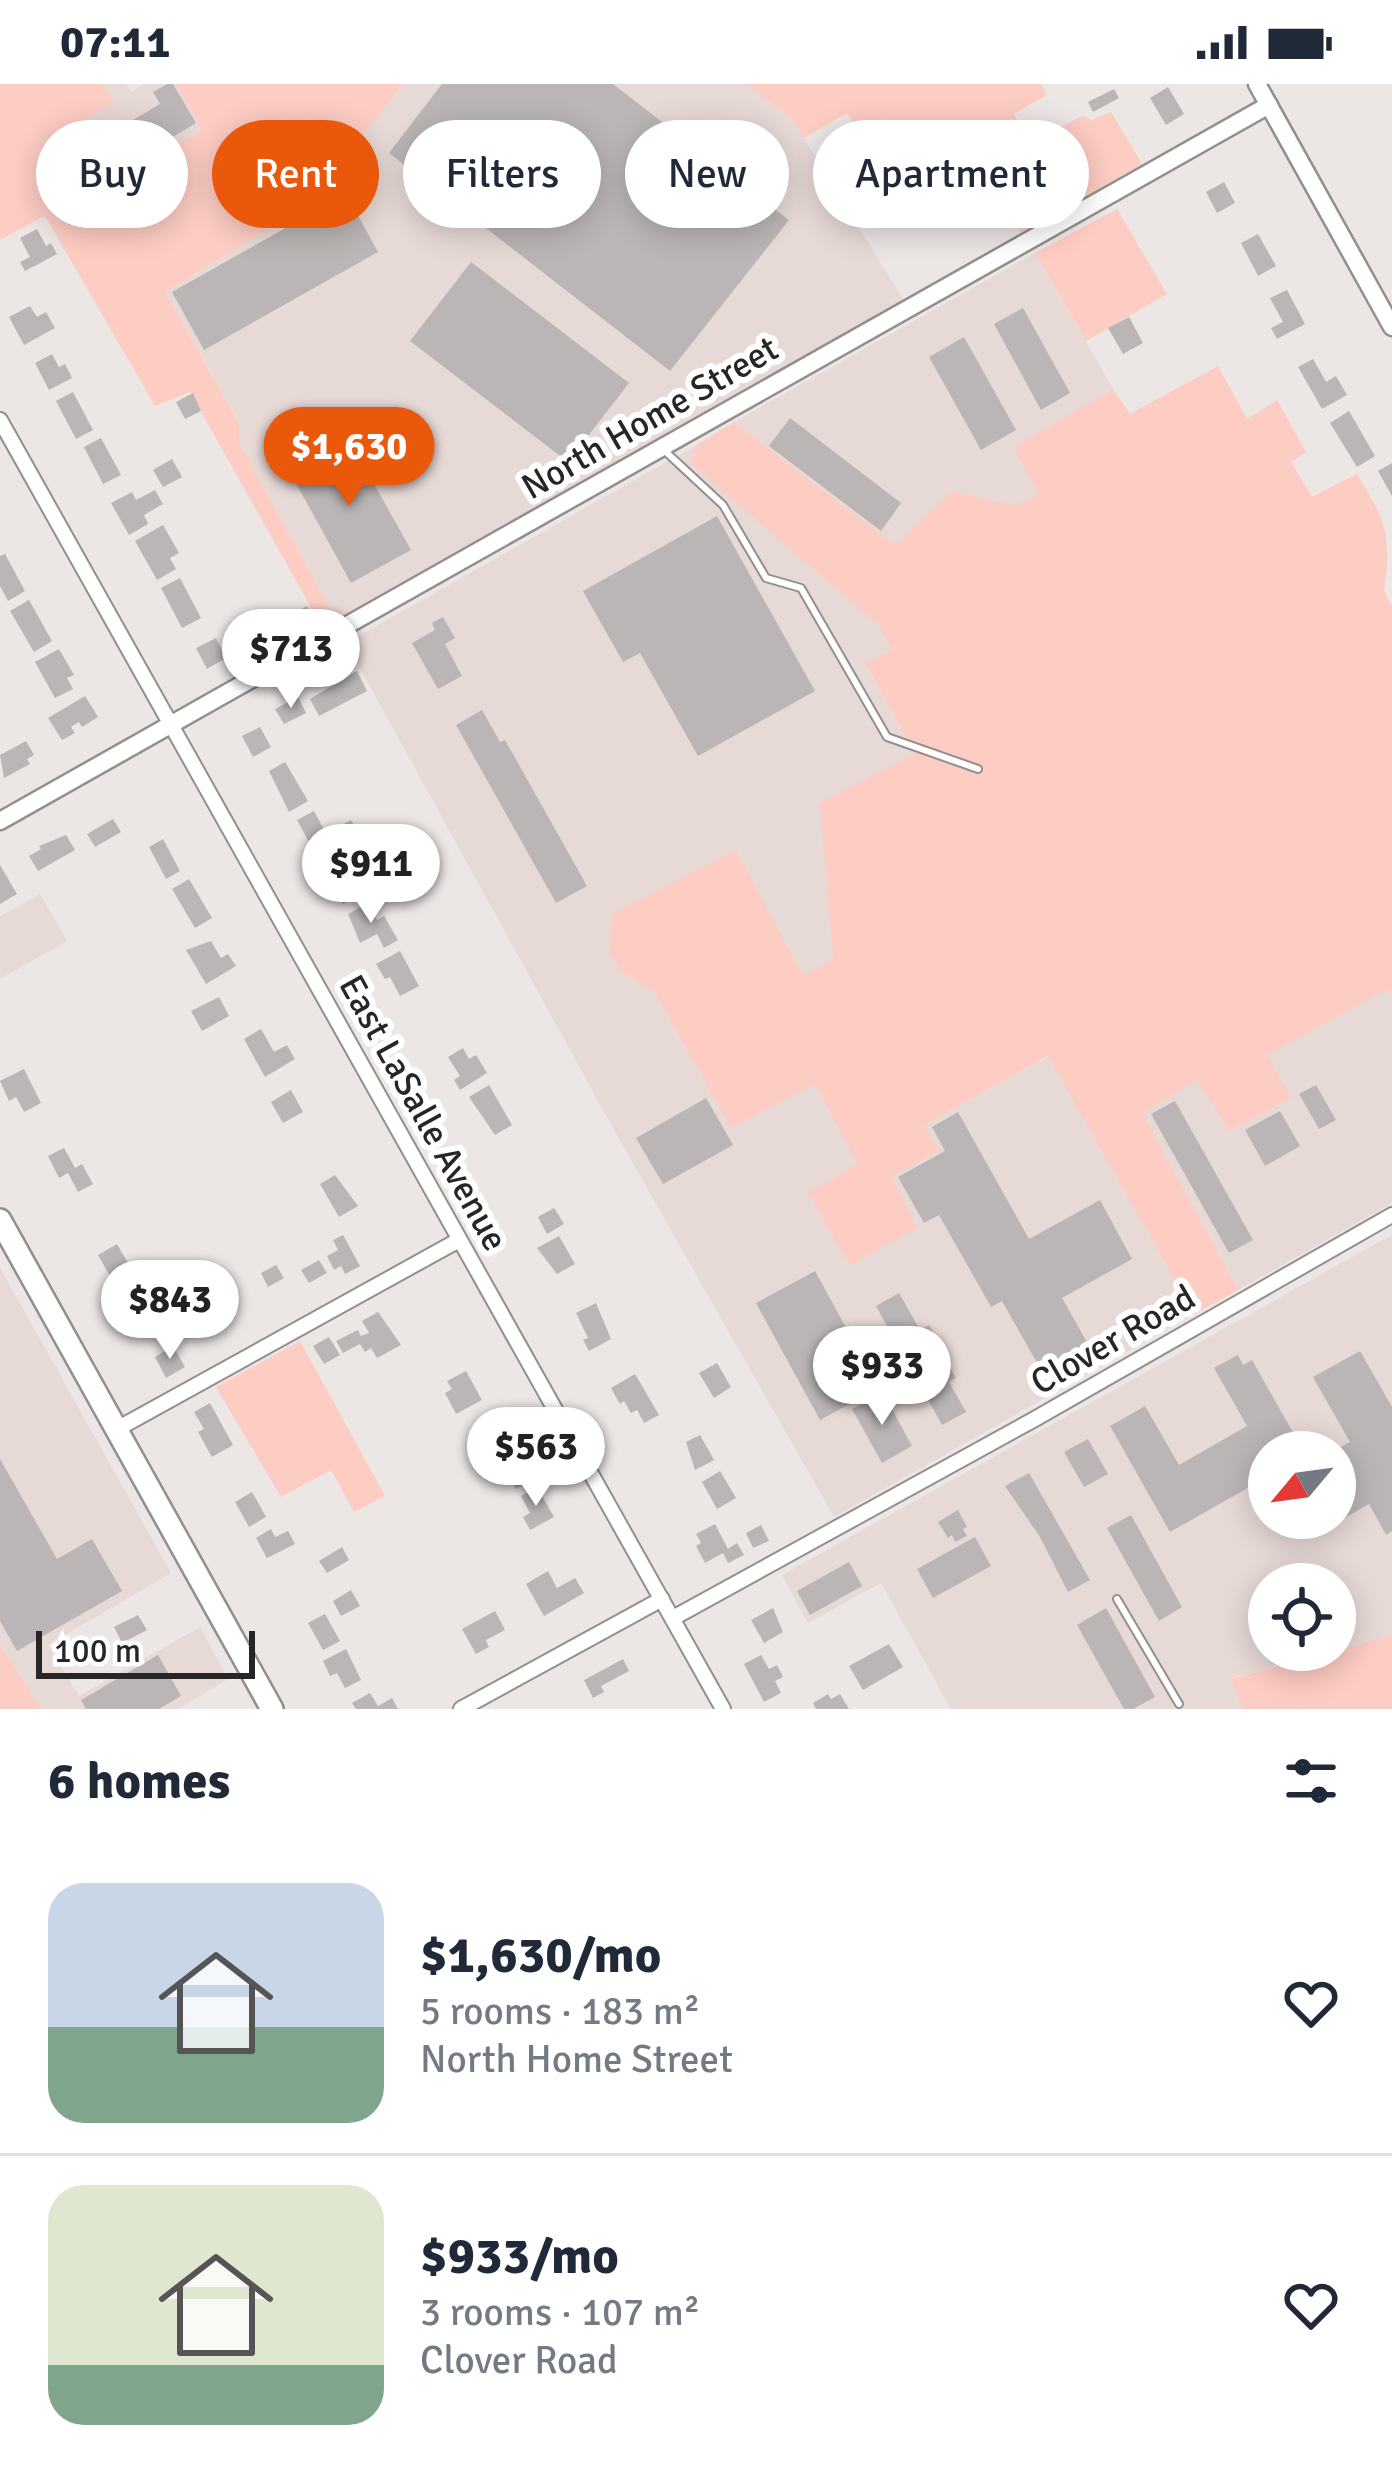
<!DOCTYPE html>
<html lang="en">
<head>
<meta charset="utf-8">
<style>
  body { margin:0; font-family:Signika,sans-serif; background:#f2f2f3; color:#1f2937; height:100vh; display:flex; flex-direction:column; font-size:45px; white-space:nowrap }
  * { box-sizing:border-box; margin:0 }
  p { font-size:39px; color:#747a83 }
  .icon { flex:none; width:66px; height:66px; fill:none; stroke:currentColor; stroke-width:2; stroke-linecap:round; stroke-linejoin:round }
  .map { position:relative; height:1625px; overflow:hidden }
  .sheet { display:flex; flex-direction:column; background:#fff; flex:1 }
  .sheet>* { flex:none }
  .top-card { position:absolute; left:36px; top:36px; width:1320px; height:108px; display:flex; gap:24px }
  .needle { width:78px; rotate:241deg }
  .controls { position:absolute; left:1248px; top:1347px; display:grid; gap:24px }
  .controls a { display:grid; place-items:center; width:108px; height:108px; border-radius:50%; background:#fff; box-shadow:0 6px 30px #0003; font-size:60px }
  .scale { position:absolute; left:36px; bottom:30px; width:219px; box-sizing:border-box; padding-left:12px; border:6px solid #282625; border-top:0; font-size:33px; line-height:42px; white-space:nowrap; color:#282625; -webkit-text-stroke:9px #fff; paint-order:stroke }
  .price { position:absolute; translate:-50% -102px; padding:0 27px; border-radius:42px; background:#fff; color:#222; font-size:39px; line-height:78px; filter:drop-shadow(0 3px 6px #0008) }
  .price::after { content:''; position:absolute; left:50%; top:72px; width:36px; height:27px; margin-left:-18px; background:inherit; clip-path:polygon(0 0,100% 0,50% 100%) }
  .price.on { background:#ea580c; color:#fff }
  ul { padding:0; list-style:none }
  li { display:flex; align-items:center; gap:36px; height:300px; padding:0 48px }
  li+li { border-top:3px solid #e0e1e3 }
  li span { display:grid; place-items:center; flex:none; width:336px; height:240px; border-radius:36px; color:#555 }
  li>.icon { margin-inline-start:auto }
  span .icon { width:144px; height:144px; fill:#fffc; stroke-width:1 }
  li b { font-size:51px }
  h2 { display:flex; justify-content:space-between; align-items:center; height:144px; padding:0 48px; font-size:51px }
  .tag { padding:0 42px; border-radius:54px; background:#fff; box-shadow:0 6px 30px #0003; font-size:42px; line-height:108px }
  .tag.on { background:#ea580c; color:#fff }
  .status { display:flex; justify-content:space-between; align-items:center; height:84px; padding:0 60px; background:#fff; direction:ltr }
  .status svg { height:33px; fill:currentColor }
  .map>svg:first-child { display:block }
  .built { fill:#e7d9d6; fill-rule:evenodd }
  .green { fill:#fdccc3 }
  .building { fill:#bbb6b5 }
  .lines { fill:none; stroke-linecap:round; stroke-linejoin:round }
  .service-casing { stroke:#948e8d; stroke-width:10 }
  .minor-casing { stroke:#948e8d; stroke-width:18 }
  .tertiary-casing { stroke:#948e8d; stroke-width:21 }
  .primary-casing { stroke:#948e8d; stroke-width:26 }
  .service { stroke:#fff; stroke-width:6 }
  .minor { stroke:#fff; stroke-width:14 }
  .tertiary { stroke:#fff; stroke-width:16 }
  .primary { stroke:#fff; stroke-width:21 }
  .labels { text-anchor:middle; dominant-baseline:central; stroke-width:12; stroke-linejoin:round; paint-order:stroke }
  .street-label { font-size:36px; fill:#282625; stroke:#fff }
</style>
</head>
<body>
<div class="status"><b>07:11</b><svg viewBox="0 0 49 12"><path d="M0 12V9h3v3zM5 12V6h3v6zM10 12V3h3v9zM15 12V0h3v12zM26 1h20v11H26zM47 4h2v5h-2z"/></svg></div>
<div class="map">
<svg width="1392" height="1625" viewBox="0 0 1392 1625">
  <rect width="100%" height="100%" fill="#ece6e5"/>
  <g class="built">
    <path d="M103,0h23l5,8 13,-8h32l26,46 -78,45 -35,-58 24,-15z"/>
    <path d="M403,0h344l45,35 112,182 -568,318 -96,-174 -1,-23 -74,-130 186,-114 8,-37z"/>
    <path d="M1035,169l78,136 -100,58 27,47 -25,13 -63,-16 -56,55 -162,-124z"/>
    <path d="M695,362l-4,17 187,162 14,25 -27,15 50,88 -94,50 12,156 -30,17 -181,-4 33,21 76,134 84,-44 44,81 32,13 33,-52 125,-69 145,258 -360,203 -216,-380 -272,-494z"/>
    <path d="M40,810l27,47 -67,38v-63z"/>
    <path d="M1387,905l5,4v210l-154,87 -97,-177 58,-34 29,51 38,-75z"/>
    <path d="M1392,1151v400l-160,43 11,31h-292l-70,-126 -73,40 -26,-48zM1269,1368h66v66h-66zM1269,1500h66v66h-66z"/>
    <path d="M0,1184l171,305 -123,72 31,51 121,-69 28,52 -50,30h-137l-41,-64z"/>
  </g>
  <g class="green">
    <path d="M0,0h103l11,18 -25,16 35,56 78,-44 -26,-46h227l-44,57 -7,37 -187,114 74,131 1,22 96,174 -14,8 -132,-235 -35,14 -110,-190 -45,24z"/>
    <path d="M747,0h294l6,11 -33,19 15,29 53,-27 10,4 19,-8 31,52 -121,69 -44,-74 -76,39 -54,-85 -43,25 -12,-19z"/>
    <path d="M1117,125l50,85 -81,47 -51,-88z"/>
    <path d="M1218,282l29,53 30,-19 29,52 -15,10 21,35 45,-23c29,48 35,59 27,117l8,16v386l-6,-3 -119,65 24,43 -62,33 -31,-51 -56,33 96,177 -44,24 -146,-258 -124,69 15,25 -48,27 26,51 -67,37 -42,-72 50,-29 -43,-80 -84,44 -76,-135 -33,-21 -13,-21 2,-37 125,-64 67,126 30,-17 -13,-156 95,-50 -50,-89 27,-14 -14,-25 -188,-162 5,-17 39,-24 162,124 56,-55 63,15 24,-12 -26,-47 100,-58 17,25z"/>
    <path d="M300,1257l85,155 -31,16 -23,-42 -50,27 -65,-110z"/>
    <path d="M1392,1551v74h-149l-12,-30z"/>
    <path d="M0,1561l41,64h-41z"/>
  </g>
  <g class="building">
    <path d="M167,0h6l23,39 -64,38 -18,-30 46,-27 -7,-12z"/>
    <path d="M442,0h171l176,136 -119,151 -281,-218z"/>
    <path d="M1168,3l16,27 -18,11 -16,-27z"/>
    <path d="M1114,5l5,9 -26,14 -5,-10z"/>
    <path d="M1224,98l11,21 -18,10 -11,-21z"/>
    <path d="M346,110l32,58 -174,98 -32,-58z"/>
    <path d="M37,145l9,17 5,-3 6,11 -32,17 -5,-9 10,-5 -10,-19z"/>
    <path d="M1258,150l18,32 -18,10 -17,-33z"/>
    <path d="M471,178l158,121 -61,79 -158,-121z"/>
    <path d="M1287,206l18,34 -28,15 -6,-11 12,-6 -13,-24z"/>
    <path d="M30,222l7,11 9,-5 9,16 -31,17 -15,-28z"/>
    <path d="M1023,224l47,85 -29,17 -47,-86z"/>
    <path d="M1129,233l14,26 -20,11 -15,-26z"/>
    <path d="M964,253l52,93 -35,20 -52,-93z"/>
    <path d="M52,270l7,13 6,-3 7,14 -23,12 -14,-27z"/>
    <path d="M1313,275l13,23 10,-6 11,19 -25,14 -24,-42z"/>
    <path d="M73,308l20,38 -17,9 -20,-38z"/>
    <path d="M193,309l8,18 -16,8 -9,-17z"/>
    <path d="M1349,327l26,45 -18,11 -27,-44z"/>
    <path d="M790,334l111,85 -20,28 -112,-85z"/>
    <path d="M346,350l65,116 -60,33 -64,-116z"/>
    <path d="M101,354l20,37 -18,9 -19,-37z"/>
    <path d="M172,375l10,18 -19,10 -10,-17z"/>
    <path d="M1392,379v33l-14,-25z"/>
    <path d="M155,406l8,14 -19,11 4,9 -19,11 -18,-32 21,-11 4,8z"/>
    <path d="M717,432l98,175 -117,65 -58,-103 -17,9 -40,-71z"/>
    <path d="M163,441l16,28 -9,5 6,11 -19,11 -22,-39z"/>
    <path d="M5,470l20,37 -17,10 -8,-15v-30z"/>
    <path d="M180,494l21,40 -19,10 -21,-40z"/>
    <path d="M29,516l23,41 -18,11 -24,-41z"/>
    <path d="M307,522l8,15 -16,8 -8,-14z"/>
    <path d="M443,533l12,21 -10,6 17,32 -24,13 -26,-46 23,-13 -3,-7z"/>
    <path d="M216,554l10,20 -19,11 -11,-21z"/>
    <path d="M59,565l15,26 -7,3 6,11 -18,9 -20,-36z"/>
    <path d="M357,587l10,20 -48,25 -9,-17z"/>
    <path d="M85,612l13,21 -16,10 -3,-5 -8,5 4,6 -13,7 -14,-22z"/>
    <path d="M298,613l8,16 -22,11 -9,-15z"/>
    <path d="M482,626l18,32 5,-2 82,146 -31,17 -100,-178z"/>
    <path d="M260,643l11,20 -18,10 -11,-21z"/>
    <path d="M26,657l8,14 -7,4 3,5 -26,14 -4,-23z"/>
    <path d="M285,678l23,39 -19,11 -20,-41z"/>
    <path d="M314,727l21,39 -17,9 -21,-39z"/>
    <path d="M113,735l8,13 -26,15 -8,-13z"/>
    <path d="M351,736l9,14 -15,9 -9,-15z"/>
    <path d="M66,751l9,15 -37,21 -9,-15 12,-7 -2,-3z"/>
    <path d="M163,755l17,32 -14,8 -17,-32z"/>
    <path d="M340,772l20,39 -17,9 -21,-39z"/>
    <path d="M0,781l17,29 -17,10z"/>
    <path d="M189,795l23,39 -17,10 -23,-39z"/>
    <path d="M368,819l9,17 7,-4 14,24 -14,8 -7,-14 -17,9 -12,-29z"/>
    <path d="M211,857l10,17 7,-4 8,12 -30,18 -20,-34z"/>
    <path d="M400,867l19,35 -19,10 -10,-19 -5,2 -9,-15z"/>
    <path d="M219,913l10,19 -27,15 -11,-20z"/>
    <path d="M261,945l13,23 13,-7 8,14 -30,18 -21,-38z"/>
    <path d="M463,964l6,11 7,-4 11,18 -27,17 -6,-10 6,-4 -12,-19z"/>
    <path d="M24,985l17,34 -17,9 -8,-15 -7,4 -9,-20z"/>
    <path d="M489,1001l23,40 -17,10 -26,-38z"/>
    <path d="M1316,1001l20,35 -17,9 -20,-35z"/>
    <path d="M291,1006l12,22 -20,11 -12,-21z"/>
    <path d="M706,1014l27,47 -70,39 -27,-46z"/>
    <path d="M1175,1017l78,139 -24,13 -78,-139z"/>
    <path d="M1280,1027l20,35 -35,20 -20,-36z"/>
    <path d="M958,1028l71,127 71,-39 32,59 -70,39 30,53 -47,26 -43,-76 -11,6 -52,-92 -15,8 -26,-46 47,-26 -13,-24z"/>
    <path d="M64,1064l11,20 7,-4 11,20 -15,8 -10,-19 -9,5 -11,-22z"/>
    <path d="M335,1091l23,31 -19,11 -19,-33z"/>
    <path d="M554,1124l10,16 -17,10 -9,-17z"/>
    <path d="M343,1151l17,31 -15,8 -4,-8 -7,4 -7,-14 11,-6 -5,-10z"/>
    <path d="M559,1152l16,28 -18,10 -20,-26z"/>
    <path d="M117,1160l19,33 -19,11 -19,-33z"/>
    <path d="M319,1176l8,13 -18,10 -8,-13z"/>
    <path d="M276,1181l8,13 -16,9 -7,-14z"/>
    <path d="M815,1187l64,117 -59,32 -64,-117z"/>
    <path d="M899,1209l21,37 9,-5 8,14 -9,5 8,15 6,-3 5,10 -5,3 1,3 7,-4 6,10 -7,4 17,30 -24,13 -66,-119z"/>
    <path d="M596,1219l15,36 -22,12 -6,-11 5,-2 -12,-25z"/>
    <path d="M378,1228l23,33 -24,13 -6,-10 -6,4 -5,-8 -17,9 -7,-12 22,-11 3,6 8,-3 -7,-12z"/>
    <path d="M329,1253l11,18 -16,9 -11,-18z"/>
    <path d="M173,1262l12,21 -19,11 -11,-21z"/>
    <path d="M1360,1267l32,56v124l-6,4 -17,-31 -59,34 -11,-20h36v-68l15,-8 -37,-65z"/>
    <path d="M1238,1271l5,10 9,-5 52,92h-35v24l-99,56 -60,-106 35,-20 34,59 68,-39 -33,-58z"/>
    <path d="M717,1279l14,24 -17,11 -15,-25z"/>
    <path d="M466,1287l16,29 -26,14 -11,-21 7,-4 -5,-8z"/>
    <path d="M635,1290l24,41 -15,8 -7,-13 -6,3 -7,-12 -4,3 -9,-16z"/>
    <path d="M883,1309l29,53 -30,17 -30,-54z"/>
    <path d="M210,1319l23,42 -21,12 -14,-25 6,-3 -10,-17z"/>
    <path d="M495,1330l17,22 -26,16 -8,-14 8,-5 -6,-10z"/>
    <path d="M700,1351l14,25 -19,10 -9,-28z"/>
    <path d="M1088,1355l20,35 -24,13 -20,-35z"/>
    <path d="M512,1361l20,34 -16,10 -20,-35z"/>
    <path d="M0,1375l57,100 35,-20 30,52 -105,60 -17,-30z"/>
    <path d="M720,1387l16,27 -19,11 -15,-27z"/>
    <path d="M1029,1389l61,107 -22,12 -28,-55 -35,-51z"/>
    <path d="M537,1403l17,30 -24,13 -7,-13 7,-4 -9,-17z"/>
    <path d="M252,1408l14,25 -17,10 -14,-25z"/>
    <path d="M958,1426l9,17 -4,2 4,7 -12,6 -3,-7 -4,3 -10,-16z"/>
    <path d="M1131,1431l51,92 -23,14 -52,-93z"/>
    <path d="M715,1440l13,25 9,-6 7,12 -16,8 -5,-10 -18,10 -9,-17 5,-3 -5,-9z"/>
    <path d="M761,1441l8,16 -16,7 -7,-15z"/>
    <path d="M271,1445l4,8 13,-6 7,13 -28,14 -11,-20z"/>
    <path d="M975,1453l16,29 -58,32 -16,-29z"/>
    <path d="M342,1463l7,13 -22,13 -8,-12z"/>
    <path d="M849,1478l13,24 -52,29 -13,-24z"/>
    <path d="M548,1487l9,17 18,-10 9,15 -40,23 -18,-32z"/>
    <path d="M351,1506l9,16 -19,10 -8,-15z"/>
    <path d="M773,1524l10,24 -19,11 -13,-23z"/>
    <path d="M1106,1524l49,89 -22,12h-9l-47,-84z"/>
    <path d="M495,1527l10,19 -19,10 3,7 -13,7 -14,-25z"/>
    <path d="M325,1530l15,27 -17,9 -15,-27z"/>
    <path d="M138,1531l9,15 -25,13 -8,-16z"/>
    <path d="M889,1560l14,23 -40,23 -14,-24z"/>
    <path d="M346,1565l15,31 -16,8 -8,-15 -7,3 -7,-15z"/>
    <path d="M158,1571l23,41 -22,13h-73l-5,-9z"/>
    <path d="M761,1571l8,14 8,-4 6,12 -8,4 6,12 -17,9 -20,-38z"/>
    <path d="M623,1575l6,12 -28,15 3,6 -11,6 -9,-18z"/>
    <path d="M370,1609l8,13 14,-8 6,11h-42l-4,-6z"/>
    <path d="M828,1610l3,5 9,-5 9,15h-33l-3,-6z"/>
  </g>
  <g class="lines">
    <defs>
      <g id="service">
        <path d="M666,368l57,53 43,73 35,10 86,149 91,32"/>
        <path d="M1117,1515l62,105"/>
      </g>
      <g id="minor">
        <path d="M0,336l723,1289"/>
        <path d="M117,1345l342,-189"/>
        <path d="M673,1534l360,-198 359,-205"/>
        <path d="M461,1625l201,-110"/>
      </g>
      <g id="tertiary">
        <path d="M1257,0l135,243"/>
        <path d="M0,737l1269,-716"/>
      </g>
      <path id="primary" d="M0,1136l272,489"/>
    </defs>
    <use href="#service" class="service-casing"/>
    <use href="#minor" class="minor-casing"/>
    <use href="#tertiary" class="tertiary-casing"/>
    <use href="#primary" class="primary-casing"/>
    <use href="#service" class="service"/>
    <use href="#minor" class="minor"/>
    <use href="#tertiary" class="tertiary"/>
    <use href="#primary" class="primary"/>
  </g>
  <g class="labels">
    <g class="street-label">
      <text transform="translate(650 334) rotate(-30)">North Home Street</text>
      <text transform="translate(423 1029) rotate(61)">East LaSalle Avenue</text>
      <text transform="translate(1113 1256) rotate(-30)">Clover Road</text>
    </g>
  </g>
</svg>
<div class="controls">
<a><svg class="needle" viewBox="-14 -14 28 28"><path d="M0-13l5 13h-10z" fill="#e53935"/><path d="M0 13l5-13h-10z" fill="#747a83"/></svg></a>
<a><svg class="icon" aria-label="locate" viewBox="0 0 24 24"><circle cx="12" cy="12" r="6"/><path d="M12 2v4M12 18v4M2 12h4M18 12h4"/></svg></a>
</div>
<div class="scale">100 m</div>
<b class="price on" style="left:349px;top:425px">$1,630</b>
<b class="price" style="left:291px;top:627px">$713</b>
<b class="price" style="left:371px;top:842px">$911</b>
<b class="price" style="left:170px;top:1278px">$843</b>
<b class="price" style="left:882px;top:1344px">$933</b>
<b class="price" style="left:536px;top:1425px">$563</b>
<div class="top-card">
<a class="tag">Buy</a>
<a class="tag on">Rent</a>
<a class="tag">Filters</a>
<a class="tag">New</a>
<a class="tag">Apartment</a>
</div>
</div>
<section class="sheet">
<h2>6 homes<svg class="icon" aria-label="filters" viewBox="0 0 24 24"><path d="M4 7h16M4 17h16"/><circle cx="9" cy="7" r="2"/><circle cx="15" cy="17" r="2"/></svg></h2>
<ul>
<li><span style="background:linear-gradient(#c9d6e8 60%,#7fa58c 0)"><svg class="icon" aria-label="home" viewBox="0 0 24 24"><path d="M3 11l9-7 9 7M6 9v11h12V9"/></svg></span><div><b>$1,630/mo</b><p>5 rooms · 183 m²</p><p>North Home Street</p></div><svg class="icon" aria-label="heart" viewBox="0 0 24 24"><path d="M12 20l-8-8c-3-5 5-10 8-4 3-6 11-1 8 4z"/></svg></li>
<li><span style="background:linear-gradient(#dfe7d0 75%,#7fa58c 0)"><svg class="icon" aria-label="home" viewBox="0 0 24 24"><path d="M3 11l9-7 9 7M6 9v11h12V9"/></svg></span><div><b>$933/mo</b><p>3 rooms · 107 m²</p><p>Clover Road</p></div><svg class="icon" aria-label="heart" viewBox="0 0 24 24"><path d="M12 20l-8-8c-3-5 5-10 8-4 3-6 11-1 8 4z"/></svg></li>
</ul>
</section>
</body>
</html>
